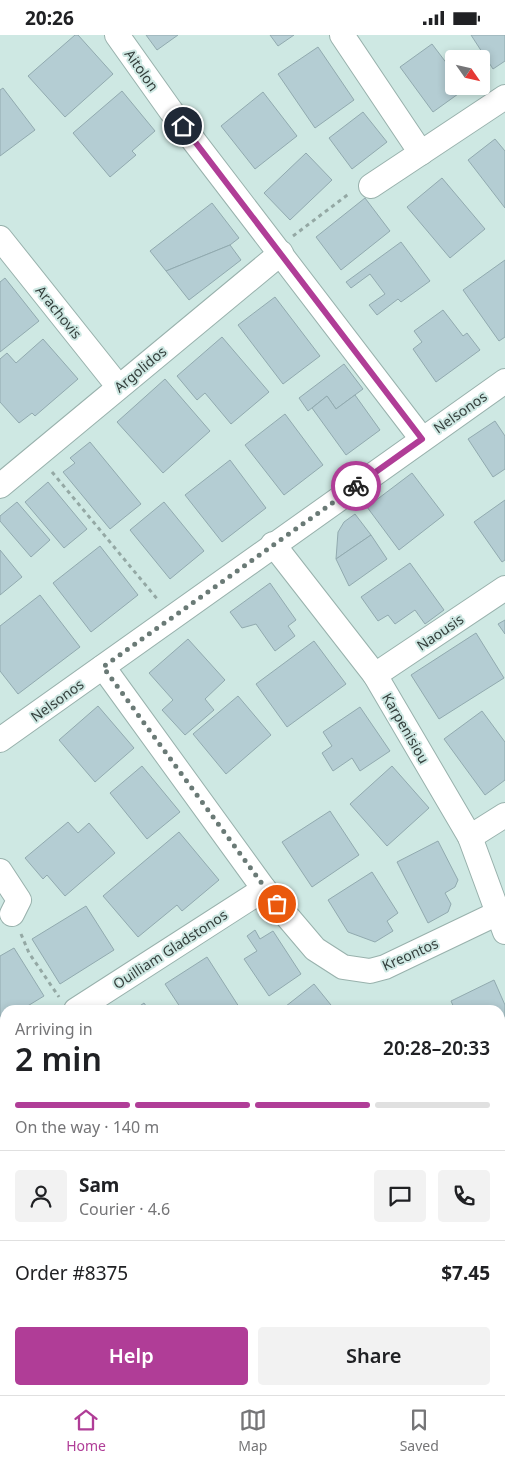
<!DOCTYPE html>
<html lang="en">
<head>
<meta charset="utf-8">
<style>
  :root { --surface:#fff; --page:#f2f2f2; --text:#202124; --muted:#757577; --line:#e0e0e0; --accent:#b03d97 }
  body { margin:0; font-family:"Noto Sans",sans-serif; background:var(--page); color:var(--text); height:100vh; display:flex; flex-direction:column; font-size:19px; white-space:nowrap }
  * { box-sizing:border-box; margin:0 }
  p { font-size:16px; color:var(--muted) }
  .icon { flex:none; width:28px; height:28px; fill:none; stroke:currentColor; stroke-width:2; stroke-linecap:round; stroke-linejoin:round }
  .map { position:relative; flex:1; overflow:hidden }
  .drawer { position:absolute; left:0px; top:970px; width:505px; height:390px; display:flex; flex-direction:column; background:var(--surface); border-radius:15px 15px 0 0; box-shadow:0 2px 8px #0003 }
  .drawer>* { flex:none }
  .needle { width:32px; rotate:124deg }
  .fabs { position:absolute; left:445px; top:15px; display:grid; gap:10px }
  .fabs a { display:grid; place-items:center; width:45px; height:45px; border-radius:5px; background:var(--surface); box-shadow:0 2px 8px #0003; font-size:25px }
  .pin { position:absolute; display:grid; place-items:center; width:42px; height:42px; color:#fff; margin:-21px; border:2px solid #fff; border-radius:50%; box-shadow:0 1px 5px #0007 }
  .courier { position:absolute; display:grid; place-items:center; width:50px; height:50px; margin:-25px; border:4px solid #b03d97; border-radius:50%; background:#fff; color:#222; box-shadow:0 1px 6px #0007 }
  .headline em { font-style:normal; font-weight:600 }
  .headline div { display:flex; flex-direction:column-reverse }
  .headline { display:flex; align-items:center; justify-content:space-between; height:85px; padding:0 15px }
  h1 { font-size:32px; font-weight:600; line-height:38px }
  .bar { display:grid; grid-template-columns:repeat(4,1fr); gap:8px 5px; align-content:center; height:60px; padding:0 15px }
  .bar i { height:6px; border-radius:4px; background:var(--line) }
  .bar .selected { background:var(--accent) }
  .bar p { grid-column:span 4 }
  .line { display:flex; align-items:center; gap:12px; padding:0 15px; border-top:1px solid var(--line) }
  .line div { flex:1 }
  .round { display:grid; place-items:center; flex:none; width:52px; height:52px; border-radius:5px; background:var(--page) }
  .button { display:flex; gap:10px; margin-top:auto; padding:10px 15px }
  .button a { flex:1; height:58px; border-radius:5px; background:var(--accent); color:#fff; font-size:20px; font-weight:600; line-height:58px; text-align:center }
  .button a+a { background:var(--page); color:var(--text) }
  .status { display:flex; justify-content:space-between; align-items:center; height:35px; padding:0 25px; background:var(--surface); direction:ltr }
  .status svg { height:14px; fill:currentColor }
  .menu { display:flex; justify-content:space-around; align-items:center; height:70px; border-top:1px solid var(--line); background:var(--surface); font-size:14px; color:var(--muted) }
  .menu a { display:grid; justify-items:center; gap:2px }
  .menu .selected { color:var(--accent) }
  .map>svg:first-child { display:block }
</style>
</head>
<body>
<div class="status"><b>20:26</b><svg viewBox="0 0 49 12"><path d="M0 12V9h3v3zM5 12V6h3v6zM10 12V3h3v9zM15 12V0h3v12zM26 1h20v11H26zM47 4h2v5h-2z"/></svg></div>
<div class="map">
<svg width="505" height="1360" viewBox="0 0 505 1360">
  <rect width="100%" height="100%" fill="#cee8e3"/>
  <!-- green -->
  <path fill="#b7c297" d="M0,1059L5,1060V1112L0,1115Z"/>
  <!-- building -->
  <g fill="#b4cdd3" stroke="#91aaaf">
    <path d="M75,0H78L113,39L65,82L28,41Z"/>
    <path d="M146,0H178L157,15Z"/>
    <path d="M270,0H294L278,11Z"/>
    <path d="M471,0H505V26L493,34Z"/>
    <path d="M432,9L454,38V51H463L465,54L433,77L400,32Z"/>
    <path d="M318,12L354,65L315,93L278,39Z"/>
    <path d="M3,53L35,95L0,121V55Z"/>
    <path d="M122,56L155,96L132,116L136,120L110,142L73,98Z"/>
    <path d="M263,57L297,101L255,134L221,91Z"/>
    <path d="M363,77L387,107L352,134L329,103Z"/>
    <path d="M495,104L505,116V173L468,125Z"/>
    <path d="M306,118L332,145L290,185L264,158Z"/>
    <path d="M442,143L485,194L450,223L407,172Z"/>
    <path d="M365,163L390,196L341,235L316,202Z"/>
    <path d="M212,168L239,203L230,210L166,236L150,216Z"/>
    <path d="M401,207L430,246L401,267L398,264L377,280L369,270L385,259L370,239L351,253L346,247Z"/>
    <path d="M230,210L241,225L189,265L166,236Z"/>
    <path d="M505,225V302L499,306L463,255Z"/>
    <path d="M5,243L39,286L0,317V247Z"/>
    <path d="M275,262L320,321L283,349L238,290Z"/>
    <path d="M443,275L463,301L467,298L480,315L436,347L413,314L422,307L414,296Z"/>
    <path d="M222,302L269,357L231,389L205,358L197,365L177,341Z"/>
    <path d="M43,304L78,344L35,381L32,378L19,388L0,367V324L7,318L16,328Z"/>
    <path d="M344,329L363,354L336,374L327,361L308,376L299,363Z"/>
    <path d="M165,344L210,396L163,438L117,387Z"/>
    <path d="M355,360L380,395L346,420L312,373L327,361L336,374Z"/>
    <path d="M285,379L323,430L284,460L245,410Z"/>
    <path d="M495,386L505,401V434L493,442L468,404Z"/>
    <path d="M90,407L141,469L110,494L63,437L75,428L70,423Z"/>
    <path d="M230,425L266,473L222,507L185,460Z"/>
    <path d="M412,438L444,480L399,515L367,472Z"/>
    <path d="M48,447L87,494L64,513L25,467Z"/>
    <path d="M505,465V525L502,527L474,487Z"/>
    <path d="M17,467L50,505L31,522L0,486V481Z"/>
    <path d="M164,467L204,516L170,544L130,495Z"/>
    <path d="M355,479L371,500L336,524L338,497L344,487Z"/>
    <path d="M371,500L387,524L349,551L336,524Z"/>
    <path d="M100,511L138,560L91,597L53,548Z"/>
    <path d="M0,515L22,542L0,560Z"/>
    <path d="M410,528L444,575L425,589L415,575L395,589L388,580L378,586L361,562Z"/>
    <path d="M270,548L296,585L288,591L295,601L275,616L256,589L242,593L230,577Z"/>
    <path d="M40,560L80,612L18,659L0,636V591Z"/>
    <path d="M505,585V599L498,589Z"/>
    <path d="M476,598L504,643L439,684L411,640Z"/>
    <path d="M188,604L225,645L205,664L214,675L185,700L162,675L173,665L149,638Z"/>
    <path d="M314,606L346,649L287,692L256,649Z"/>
    <path d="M238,661L271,700L226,739L193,699Z"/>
    <path d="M98,671L134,713L95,747L59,705Z"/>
    <path d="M360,672L390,716L360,736L352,723L333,736L322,718L332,711L323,697Z"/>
    <path d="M482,676L505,707V745L485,760L444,704Z"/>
    <path d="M142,731L180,777L147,804L110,758Z"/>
    <path d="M392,731L429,773L387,811L350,769Z"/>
    <path d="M330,776L359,820L312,852L282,807Z"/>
    <path d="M68,787L78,798L89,788L115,818L65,861L47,840L43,844L25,823Z"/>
    <path d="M179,797L219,845L182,876L177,870L138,902L103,861Z"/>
    <path d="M438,806L458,845L455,852L445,858L451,869L448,877L428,888L397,827Z"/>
    <path d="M372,837L398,878L387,886L393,896L375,907L348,897L328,865Z"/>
    <path d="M86,871L114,915L60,949L32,904Z"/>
    <path d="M255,895L260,904L273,896L301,939L269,961L244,924L257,916L247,901Z"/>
    <path d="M14,913L44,961L21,975H5V986L0,989V921Z"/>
    <path d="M207,922L241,975H182L165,949Z"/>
    <path d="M494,945L505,970V1039L500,1042V975H455L451,966Z"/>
    <path d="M314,949L335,975H281Z"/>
    <path d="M144,968L149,975H134Z"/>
    <path d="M505,1086V1123L500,1125V1088Z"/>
    <path d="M5,1121V1168L0,1160V1124Z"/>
    <path d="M2,1224L5,1229V1287L0,1291V1226Z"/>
    <path d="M500,1224L505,1235V1239L500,1242Z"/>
    <path d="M5,1310V1355H32L24,1360H8L0,1348V1314Z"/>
    <path d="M72,1355H80L84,1360H64Z"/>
    <path d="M108,1355H123L115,1360H111Z"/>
    <path d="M129,1355H168L170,1359L132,1360Z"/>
    <path d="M302,1355H314L317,1360H293Z"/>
    <path d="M373,1355H397L389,1360H376Z"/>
  </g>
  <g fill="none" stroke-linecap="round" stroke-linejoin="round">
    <!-- minor casing -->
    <g stroke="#98b1ac" stroke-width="26">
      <g id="minor">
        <path d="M117,0L171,76L422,404"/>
        <path d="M342,0L421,118"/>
        <path d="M371,151L505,62"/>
        <path d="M0,203L118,351"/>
        <path d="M0,451L281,218"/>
        <path d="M273,509L375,640L470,802L505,897"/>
        <path d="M103,632L264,854L315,914L343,932L370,936L385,932L498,878"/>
        <path d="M375,640L505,553"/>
        <path d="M0,705L505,346"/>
        <path d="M470,802L505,780"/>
        <path d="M0,836L19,865L12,879"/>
        <path d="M76,975L264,854"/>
        <path d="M0,1025L5,1022"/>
        <path d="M500,1069L505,1067"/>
        <path d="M208,1355L211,1360"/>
        <path d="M446,1355L449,1360"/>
      </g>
    </g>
    <!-- path -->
    <g stroke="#94a8a4" stroke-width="3" stroke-dasharray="4 4" stroke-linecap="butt">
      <path d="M293,201L350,158"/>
      <path d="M52,437L158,565"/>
      <path d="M21,899L29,918L59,962"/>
    </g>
    <!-- minor -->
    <use href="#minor" stroke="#fff" stroke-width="24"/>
  </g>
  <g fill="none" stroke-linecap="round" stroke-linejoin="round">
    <!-- done -->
    <path stroke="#6a7a76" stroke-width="5" stroke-dasharray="0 9" d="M277,869L103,632L356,451"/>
    <!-- route -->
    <path stroke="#b03d97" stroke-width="6" d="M183,91L422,404L356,451"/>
  </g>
  <g text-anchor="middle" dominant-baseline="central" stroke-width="4" stroke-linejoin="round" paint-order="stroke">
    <!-- street labels -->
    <g font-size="14" fill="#343f3c" stroke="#cee8e3">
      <text transform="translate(142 35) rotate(55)">Aitolon</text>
      <text transform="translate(59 277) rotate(51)">Arachovis</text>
      <text transform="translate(140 334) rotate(-40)">Argolidos</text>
      <text transform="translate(460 377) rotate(-35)">Nelsonos</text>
      <text transform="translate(440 597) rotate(-34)">Naousis</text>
      <text transform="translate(57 665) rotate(-36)">Nelsonos</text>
      <text transform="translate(406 693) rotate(60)">Karpenisiou</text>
      <text transform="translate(170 914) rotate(-33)">Ouilliam Gladstonos</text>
      <text transform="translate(410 919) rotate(-24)">Kreontos</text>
    </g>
  </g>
</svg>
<div class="fabs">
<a><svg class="needle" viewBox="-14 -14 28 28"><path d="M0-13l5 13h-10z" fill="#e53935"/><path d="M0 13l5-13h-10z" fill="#757577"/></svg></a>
</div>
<div class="pin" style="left:277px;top:869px;background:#ea580c"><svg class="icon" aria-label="bag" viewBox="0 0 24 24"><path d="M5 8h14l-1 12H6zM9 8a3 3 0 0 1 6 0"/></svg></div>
<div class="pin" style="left:183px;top:91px;background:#1f2937"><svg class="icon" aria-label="home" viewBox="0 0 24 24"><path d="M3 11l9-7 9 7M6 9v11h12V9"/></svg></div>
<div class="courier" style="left:356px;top:451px"><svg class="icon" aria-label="bike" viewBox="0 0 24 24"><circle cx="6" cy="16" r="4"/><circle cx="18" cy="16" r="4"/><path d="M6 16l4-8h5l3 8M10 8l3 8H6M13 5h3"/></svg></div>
<section class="drawer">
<div class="headline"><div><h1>2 min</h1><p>Arriving in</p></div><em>20:28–20:33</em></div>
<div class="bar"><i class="selected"></i><i class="selected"></i><i class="selected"></i><i></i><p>On the way · 140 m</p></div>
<div class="line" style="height:90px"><a class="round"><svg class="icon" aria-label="person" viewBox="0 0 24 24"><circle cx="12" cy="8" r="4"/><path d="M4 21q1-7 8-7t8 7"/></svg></a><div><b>Sam</b><p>Courier · 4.6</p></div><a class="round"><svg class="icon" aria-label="chat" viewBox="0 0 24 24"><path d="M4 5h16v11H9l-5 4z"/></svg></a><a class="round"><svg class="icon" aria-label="phone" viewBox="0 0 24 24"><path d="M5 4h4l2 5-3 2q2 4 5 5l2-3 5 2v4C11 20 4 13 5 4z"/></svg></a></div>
<div class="line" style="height:65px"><div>Order #8375</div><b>$7.45</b></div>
<div class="button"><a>Help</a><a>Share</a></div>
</section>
</div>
<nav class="menu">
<a class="selected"><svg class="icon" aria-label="home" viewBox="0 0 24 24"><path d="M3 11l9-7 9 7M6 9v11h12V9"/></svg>Home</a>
<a><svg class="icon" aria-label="map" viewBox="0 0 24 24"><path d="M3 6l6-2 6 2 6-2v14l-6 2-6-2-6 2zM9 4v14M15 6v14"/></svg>Map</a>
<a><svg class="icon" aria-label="saved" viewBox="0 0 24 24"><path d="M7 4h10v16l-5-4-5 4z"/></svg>Saved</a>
</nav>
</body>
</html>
